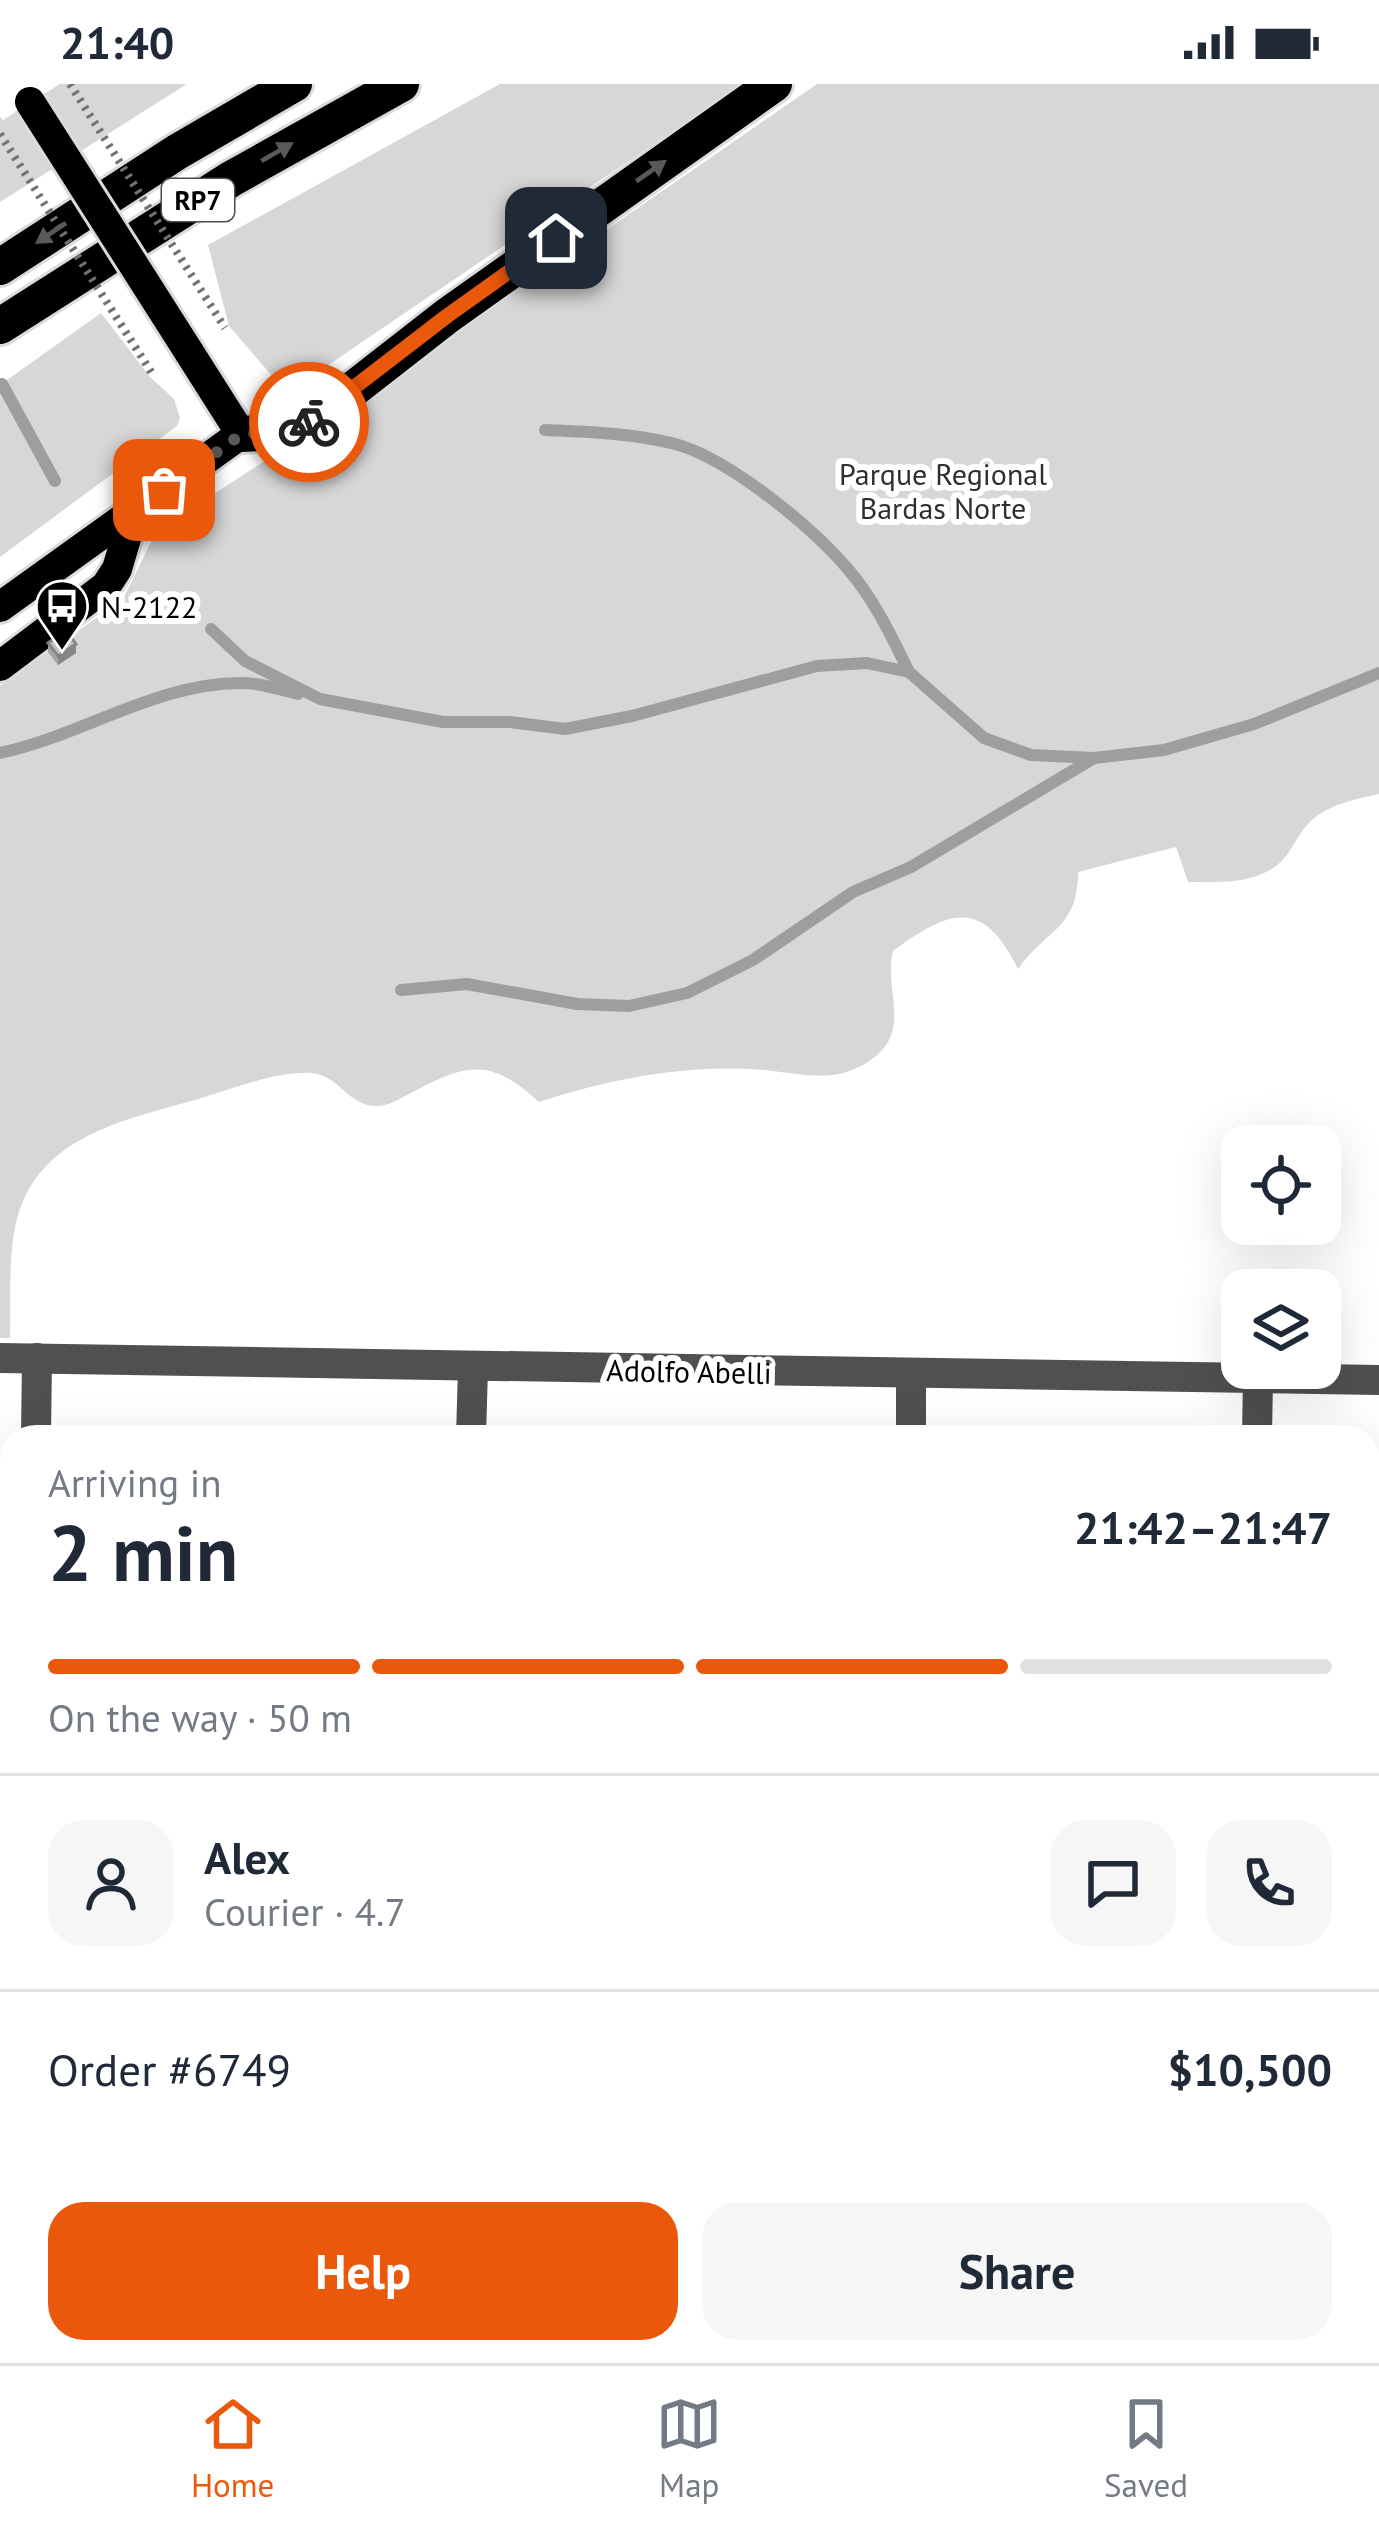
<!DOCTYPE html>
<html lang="en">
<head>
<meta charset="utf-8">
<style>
  :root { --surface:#fff; --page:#f6f6f7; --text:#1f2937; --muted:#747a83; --line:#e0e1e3; --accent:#ea580c }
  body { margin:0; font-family:"PT Sans",sans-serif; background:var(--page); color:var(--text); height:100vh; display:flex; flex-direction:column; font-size:45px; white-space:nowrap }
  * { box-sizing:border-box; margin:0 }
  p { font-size:39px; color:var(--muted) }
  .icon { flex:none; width:66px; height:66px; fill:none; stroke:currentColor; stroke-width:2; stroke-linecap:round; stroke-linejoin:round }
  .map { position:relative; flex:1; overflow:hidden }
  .sheet { position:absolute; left:0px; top:1341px; width:1380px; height:939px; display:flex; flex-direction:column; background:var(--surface); border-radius:36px 36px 0 0; box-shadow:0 12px 48px #0002 }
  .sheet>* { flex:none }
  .fabs { position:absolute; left:1221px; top:1041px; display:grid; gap:24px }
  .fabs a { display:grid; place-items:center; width:120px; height:120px; border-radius:24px; background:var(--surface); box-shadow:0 12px 48px #0002; font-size:60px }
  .pin { position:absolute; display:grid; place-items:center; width:102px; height:102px; color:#fff; margin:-51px; border-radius:24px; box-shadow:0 6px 18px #0006 }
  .courier { position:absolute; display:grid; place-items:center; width:120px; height:120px; margin:-60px; border:9px solid #ea580c; border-radius:50%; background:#fff; color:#222; box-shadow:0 3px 15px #0007 }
  .summary em { font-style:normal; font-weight:600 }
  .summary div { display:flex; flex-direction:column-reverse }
  .summary { display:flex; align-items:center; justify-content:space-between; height:204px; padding:0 48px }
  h1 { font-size:78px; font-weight:600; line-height:90px }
  .bar { display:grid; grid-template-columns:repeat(4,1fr); gap:18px 12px; align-content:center; height:144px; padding:0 48px }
  .bar i { height:15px; border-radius:9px; background:var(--line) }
  .bar .active { background:var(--accent) }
  .bar p { grid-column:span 4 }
  .line { display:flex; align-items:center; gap:30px; padding:0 48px; border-top:3px solid var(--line) }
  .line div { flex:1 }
  .round { display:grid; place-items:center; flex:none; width:126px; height:126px; border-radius:36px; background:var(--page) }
  .button { display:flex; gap:24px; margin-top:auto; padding:24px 48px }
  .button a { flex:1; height:138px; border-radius:36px; background:var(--accent); color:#fff; font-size:48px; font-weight:600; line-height:138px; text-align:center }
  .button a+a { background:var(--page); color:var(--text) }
  .status { display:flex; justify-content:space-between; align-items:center; height:84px; padding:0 60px; background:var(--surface); direction:ltr }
  .status svg { height:33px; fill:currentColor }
  .tab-bar { display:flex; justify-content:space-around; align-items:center; height:168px; border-top:3px solid var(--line); background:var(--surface); font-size:33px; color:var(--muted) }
  .tab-bar a { display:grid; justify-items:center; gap:6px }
  .tab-bar .active { color:var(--accent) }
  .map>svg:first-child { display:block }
</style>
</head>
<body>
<div class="status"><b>21:40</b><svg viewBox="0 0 49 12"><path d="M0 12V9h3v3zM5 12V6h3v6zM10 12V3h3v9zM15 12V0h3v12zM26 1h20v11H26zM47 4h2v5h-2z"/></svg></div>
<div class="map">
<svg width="1379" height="2279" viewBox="0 0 1379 2279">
  <rect width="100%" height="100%" fill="#fff"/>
  <!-- green -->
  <g fill="#d7d7d7">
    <path d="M60,0H187L0,118V33L3,36Z"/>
    <path d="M500,0H742L287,309L229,242L208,161Z"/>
    <path d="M817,0H1379V710C1356,715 1325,721 1308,740C1292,757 1291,777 1264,789C1242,800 1212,798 1188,798L1176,763L1078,788C1078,844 1048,844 1018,885C983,814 950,825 893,867C885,896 903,932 888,958C877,976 854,988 833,991C806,994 777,986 750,985C677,982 607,996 539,1018C489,972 465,980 409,1010C399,1015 387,1023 375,1022C348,1021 338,991 312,989C272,987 226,1008 188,1018C115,1038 32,1057 15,1144C8,1179 11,1218 10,1254H0V602L123,515L156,448L393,293Z"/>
    <path d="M101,229L150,293L174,315L180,334L177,342L0,473V301Z"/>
    <rect x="1368" y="1522" width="11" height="485"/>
    <rect x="522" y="2268" width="256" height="11"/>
  </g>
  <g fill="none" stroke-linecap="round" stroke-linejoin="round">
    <!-- stream -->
    <g stroke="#9e9e9e" stroke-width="12">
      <path d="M2,300L55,397"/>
      <path d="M545,346C588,348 633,349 675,360C728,374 811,442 847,484C874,515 891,551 909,588"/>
      <path d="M211,545L245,577L320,615L443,638H510L565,645L632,632L817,582L867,579L909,588L984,654L1031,671L1094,674L1164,666L1254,640L1379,589"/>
      <path d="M0,669C81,652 158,598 243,599C261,599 281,606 298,610"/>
      <path d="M401,906L467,900L577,920L629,922L687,909L753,876L853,808L911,783L1094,674"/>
      <path d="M1368,1895L1379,1892"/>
    </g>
    <!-- major casing -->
    <g stroke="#dbdbdb" stroke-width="36">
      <g id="major">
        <path d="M0,523L241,350L189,268"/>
        <path d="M0,582L106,502L117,485L134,427"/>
      </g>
    </g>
    <!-- highway casing -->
    <g stroke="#dbdbdb" stroke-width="42">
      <g id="highway">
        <path d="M0,183L177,68L294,0"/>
        <path d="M0,242L231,95L401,0"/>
        <path d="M241,350L286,348L315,335L447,232L774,0"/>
      </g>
    </g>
    <!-- path -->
    <g stroke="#727272" stroke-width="8" stroke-dasharray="3 6" stroke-linecap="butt">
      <path d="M555,2268L571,2279"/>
      <path d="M537,2279L538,2268"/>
    </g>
    <!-- minor -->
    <g stroke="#505050" stroke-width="30">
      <path d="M0,1274L1379,1296"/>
      <path d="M36,1353L37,1274"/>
      <path d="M471,1353L473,1284"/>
      <path d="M911,1353V1289"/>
      <path d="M1257,1353L1258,1294"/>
      <path d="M0,1941L12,1942"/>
      <path d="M489,2279V2268"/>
    </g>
    <!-- major -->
    <use href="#major" stroke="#000" stroke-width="30"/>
    <!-- highway -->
    <use href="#highway" stroke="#000" stroke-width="36"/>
    <!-- major-bridge casing -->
    <g stroke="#dbdbdb" stroke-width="36" stroke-linecap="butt">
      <path id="major-bridge" d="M30,18L189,268"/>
    </g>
    <!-- path-bridge -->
    <g stroke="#727272" stroke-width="8" stroke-dasharray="3 6" stroke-linecap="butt">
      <path d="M70,0L225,244"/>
      <path d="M0,50L153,291"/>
    </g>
    <!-- major-bridge -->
    <use href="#major-bridge" stroke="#000" stroke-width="30"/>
  </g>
  <!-- wall -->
  <g fill="#a5a5a5">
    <path d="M48,559L76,569L58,581L48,568Z"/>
    <rect x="732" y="2268" width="20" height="3"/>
  </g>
  <!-- shaded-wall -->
  <path fill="#868686" d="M76,560V569L58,581V572Z"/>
  <!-- building -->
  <path fill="#c0c0c0" stroke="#868686" stroke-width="3" d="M67,547L76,560L58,572L48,559Z"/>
  <!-- one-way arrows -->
  <defs><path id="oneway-solid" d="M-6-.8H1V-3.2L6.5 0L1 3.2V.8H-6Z" transform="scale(3)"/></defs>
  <g fill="#595959">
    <use href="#oneway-solid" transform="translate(277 68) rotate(-30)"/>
    <use href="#oneway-solid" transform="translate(651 87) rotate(-35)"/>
    <use href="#oneway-solid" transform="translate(51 149) rotate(146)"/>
  </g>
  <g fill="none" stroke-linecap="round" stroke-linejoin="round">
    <!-- done -->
    <path stroke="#595959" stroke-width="12" stroke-dasharray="0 21.6" d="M164,406L242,350L286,348L309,338"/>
    <!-- route -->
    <path stroke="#ea580c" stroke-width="15" d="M309,338L447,232L556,154"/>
  </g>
  <!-- icons -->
  <defs>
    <g id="bus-pin" transform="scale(2.7)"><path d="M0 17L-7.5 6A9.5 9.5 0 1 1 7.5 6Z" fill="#000" stroke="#fff"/><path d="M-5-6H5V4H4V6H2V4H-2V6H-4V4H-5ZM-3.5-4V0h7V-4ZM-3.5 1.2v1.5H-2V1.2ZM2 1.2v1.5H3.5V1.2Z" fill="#fff"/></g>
  </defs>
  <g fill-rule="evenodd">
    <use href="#bus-pin" x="62" y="522"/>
  </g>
  <g text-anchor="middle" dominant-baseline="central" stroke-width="12" stroke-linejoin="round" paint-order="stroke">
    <!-- shield labels -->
    <rect fill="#fff" stroke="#4c4c4c" stroke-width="3" x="162" y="95" width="72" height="42" rx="9"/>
    <g font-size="27" font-weight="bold" fill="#000">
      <text x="198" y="116">RP7</text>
    </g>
    <!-- park labels -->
    <g font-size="30" fill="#2e2e2e" stroke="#fff">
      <text x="943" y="389">Parque Regional<tspan x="943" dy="34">Bardas Norte</tspan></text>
    </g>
    <!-- poi labels -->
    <g font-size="30" fill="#000" stroke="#fff" text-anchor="start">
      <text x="101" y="522">N-2122</text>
    </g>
    <!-- street labels -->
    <g font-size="30" fill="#000" stroke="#fff">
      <text transform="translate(689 1287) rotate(1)">Adolfo Abelli</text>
    </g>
  </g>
</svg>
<div class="fabs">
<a><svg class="icon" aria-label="locate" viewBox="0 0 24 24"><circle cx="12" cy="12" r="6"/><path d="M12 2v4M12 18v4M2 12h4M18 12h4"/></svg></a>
<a><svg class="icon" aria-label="layers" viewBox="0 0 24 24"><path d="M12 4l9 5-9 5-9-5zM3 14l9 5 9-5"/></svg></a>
</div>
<div class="pin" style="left:164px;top:406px;background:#ea580c"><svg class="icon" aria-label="bag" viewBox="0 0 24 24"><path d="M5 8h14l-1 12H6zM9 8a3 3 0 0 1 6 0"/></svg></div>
<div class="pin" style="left:556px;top:154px;background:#1f2937"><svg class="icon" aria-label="home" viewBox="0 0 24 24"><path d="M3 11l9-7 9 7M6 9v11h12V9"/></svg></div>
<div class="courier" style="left:309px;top:338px"><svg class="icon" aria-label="bike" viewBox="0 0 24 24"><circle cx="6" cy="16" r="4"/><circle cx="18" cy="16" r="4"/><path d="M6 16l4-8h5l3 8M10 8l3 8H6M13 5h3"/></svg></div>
<section class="sheet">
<div class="summary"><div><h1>2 min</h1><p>Arriving in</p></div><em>21:42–21:47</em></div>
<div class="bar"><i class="active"></i><i class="active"></i><i class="active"></i><i></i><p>On the way · 50 m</p></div>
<div class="line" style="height:216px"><a class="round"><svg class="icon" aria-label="person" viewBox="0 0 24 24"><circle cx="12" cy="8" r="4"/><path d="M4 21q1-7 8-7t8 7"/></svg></a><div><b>Alex</b><p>Courier · 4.7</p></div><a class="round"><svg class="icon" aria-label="chat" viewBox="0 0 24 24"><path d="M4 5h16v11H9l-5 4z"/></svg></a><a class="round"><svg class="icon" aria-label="phone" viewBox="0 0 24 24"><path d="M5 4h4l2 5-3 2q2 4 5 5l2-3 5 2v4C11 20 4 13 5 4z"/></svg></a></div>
<div class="line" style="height:156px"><div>Order #6749</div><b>$10,500</b></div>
<div class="button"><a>Help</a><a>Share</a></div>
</section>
</div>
<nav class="tab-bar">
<a class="active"><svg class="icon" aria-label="home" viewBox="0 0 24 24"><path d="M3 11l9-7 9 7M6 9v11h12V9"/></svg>Home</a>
<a><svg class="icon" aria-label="map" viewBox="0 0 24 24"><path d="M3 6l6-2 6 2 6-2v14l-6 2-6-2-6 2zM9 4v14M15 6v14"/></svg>Map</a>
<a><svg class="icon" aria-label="saved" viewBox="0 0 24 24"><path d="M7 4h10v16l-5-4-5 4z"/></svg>Saved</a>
</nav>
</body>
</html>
